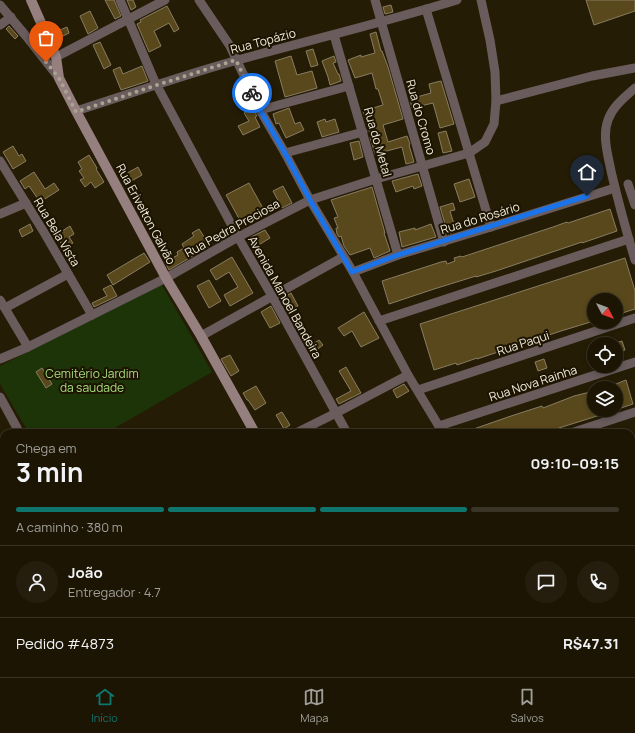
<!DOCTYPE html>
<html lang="pt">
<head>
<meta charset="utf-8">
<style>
  :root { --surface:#1c1504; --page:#251e0e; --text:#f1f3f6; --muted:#a09f9a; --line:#3a3426; --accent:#0f766e }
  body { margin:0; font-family:Manrope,sans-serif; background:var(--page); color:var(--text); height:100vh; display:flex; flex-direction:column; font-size:15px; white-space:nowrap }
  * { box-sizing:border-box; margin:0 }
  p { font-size:13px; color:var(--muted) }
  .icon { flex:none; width:22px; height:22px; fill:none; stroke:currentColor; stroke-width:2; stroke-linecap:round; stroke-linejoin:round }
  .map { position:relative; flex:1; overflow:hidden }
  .panel { position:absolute; left:0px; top:429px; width:635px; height:248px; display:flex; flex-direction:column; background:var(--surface); border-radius:12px 12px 0 0; box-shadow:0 2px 6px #0003,0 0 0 1px var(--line) }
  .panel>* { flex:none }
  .needle { width:26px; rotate:131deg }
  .fabs { position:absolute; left:587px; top:293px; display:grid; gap:8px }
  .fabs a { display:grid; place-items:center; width:36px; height:36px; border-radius:50%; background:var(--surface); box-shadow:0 2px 6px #0003,0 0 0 1px var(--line); font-size:20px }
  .pin { position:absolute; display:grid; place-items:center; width:34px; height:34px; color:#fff; margin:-41px -17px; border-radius:50% 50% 50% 0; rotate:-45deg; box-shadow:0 0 4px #0007 }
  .pin .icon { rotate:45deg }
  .courier { position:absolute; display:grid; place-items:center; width:40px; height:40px; margin:-20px; border:3px solid #1a73e8; border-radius:50%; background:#fff; color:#222; box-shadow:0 1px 5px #0007 }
  .headline em { font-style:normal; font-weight:700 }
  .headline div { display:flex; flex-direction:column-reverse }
  .headline { display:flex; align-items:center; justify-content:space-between; height:68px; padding:0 16px }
  h1 { font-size:26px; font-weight:700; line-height:30px }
  .bar { display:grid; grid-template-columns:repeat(4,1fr); gap:6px 4px; align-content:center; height:48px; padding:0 16px }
  .bar i { height:5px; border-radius:3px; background:var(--line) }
  .bar .active { background:var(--accent) }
  .bar p { grid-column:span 4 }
  .line { display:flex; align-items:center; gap:10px; padding:0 16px; border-top:1px solid var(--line) }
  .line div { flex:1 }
  .round { display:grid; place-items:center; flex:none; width:42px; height:42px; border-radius:21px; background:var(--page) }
  .dock { display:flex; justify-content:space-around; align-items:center; height:56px; border-top:1px solid var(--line); background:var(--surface); font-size:11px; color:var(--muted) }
  .dock a { display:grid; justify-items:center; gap:2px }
  .dock .active { color:var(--accent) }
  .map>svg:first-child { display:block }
</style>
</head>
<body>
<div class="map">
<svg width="635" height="677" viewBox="0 0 635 677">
  <rect width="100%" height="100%" fill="#251c05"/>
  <!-- green -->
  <path fill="#1d3408" d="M162,285L212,372L106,433H29L0,384V366Z"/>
  <!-- building -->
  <g fill="#59481b" stroke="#887d63">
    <path d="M105,0H114L121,16L115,19Z"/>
    <path d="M127,0H133L136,7L131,10Z"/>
    <path d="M586,0H635V11L594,25Z"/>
    <path d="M391,5L393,12L385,14L383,7Z"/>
    <path d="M167,6L179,29L174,32L169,23L154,31L161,46L149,52L137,24L141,22L140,20Z"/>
    <path d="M90,11L98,28L88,34L80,16Z"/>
    <path d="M9,26L18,36L15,39L6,29Z"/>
    <path d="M67,27L69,33L55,40L53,33Z"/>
    <path d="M376,32L381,51H382L388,67L403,119L383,125L388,142L407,136L410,144L409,145L414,162L406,164L402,147L375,154L370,137H371L363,111L383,105L378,89H376L372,73L355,78L348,60L361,55V57L375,53L370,34Z"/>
    <path d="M100,42L111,65L104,69L93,45Z"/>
    <path d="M313,49L318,65L311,67L306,51Z"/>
    <path d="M291,56L297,75L312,71L317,88L285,97L275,61Z"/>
    <path d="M334,56L336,62L333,63L338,74H339L341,81L330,85L328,77L322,61Z"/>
    <path d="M142,66L148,81L121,90L113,70L120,67L123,74Z"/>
    <path d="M441,81L454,124L440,128L433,103L412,108L410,99L431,93L429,84Z"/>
    <path d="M289,108L295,124L300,122L304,130L286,138L279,123L276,124L273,114Z"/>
    <path d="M253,109L257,116L255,117L260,127L243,135L238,126L249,121L244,113Z"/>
    <path d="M325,119L326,122L335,119L339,132L322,137L317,122Z"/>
    <path d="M446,131L452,151L443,153L438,133Z"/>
    <path d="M359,141L363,157L354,160L350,143Z"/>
    <path d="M13,146L19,156L22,154L26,161L13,169L3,152Z"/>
    <path d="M89,155L97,168L96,169L104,182L95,188L91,182L85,187L80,180L84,178L79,171L82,169L78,162Z"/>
    <path d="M138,167L142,175L126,184L122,176Z"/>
    <path d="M34,172L45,189L54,183L59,190L40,202L29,186L25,189L20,181Z"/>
    <path d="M418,174L422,186L414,189L413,186L396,192L392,181Z"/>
    <path d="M469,179L475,197L460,202L454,184Z"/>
    <path d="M249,183L265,212L242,224L226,195Z"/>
    <path d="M283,186L292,203L282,208L273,191Z"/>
    <path d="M372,187L385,233H384L390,251L374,258L370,248L350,255L344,246L341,236L339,237L337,234L336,228H338L334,218L338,217L331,200Z"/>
    <path d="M453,203L455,210L450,211L456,231L448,234L440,207Z"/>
    <path d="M610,209L617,231L582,243V242L496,271L476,277V276L434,289L389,304L382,281L441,262L446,261L447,264L455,261L454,258L461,256L462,257L553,227L567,222L568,223Z"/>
    <path d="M30,224L33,231L22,237L19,230Z"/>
    <path d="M431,224L436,237L402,247L399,232L415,228V230Z"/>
    <path d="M70,226L74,234L69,237L73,243L64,248L56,235Z"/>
    <path d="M199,229L210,246L169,270L165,262L178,255L177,252L184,248L182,244L194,236L192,233Z"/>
    <path d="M265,230L270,238L257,246L251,237Z"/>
    <path d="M144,253L150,262L113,285L107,275Z"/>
    <path d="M232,257L253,293L230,306L224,295L238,287L229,272L216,280L210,270Z"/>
    <path d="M625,258L635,291V309L616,315V300H594V321L561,331L477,359V358L457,365L456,363L434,370L420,324Z"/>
    <path d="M209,280L221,301L209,308L197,286Z"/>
    <path d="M111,285L117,296L94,307L92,303L107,296L103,289Z"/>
    <path d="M291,293L298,306L288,312L281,299Z"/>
    <path d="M271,306L280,323L270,328L261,312Z"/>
    <path d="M364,312L379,338L361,347L352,331L344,336L338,328Z"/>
    <path d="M319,340L323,345L311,354L307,348Z"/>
    <path d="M622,341L625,350L616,353V343Z"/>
    <path d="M230,355L239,371L231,376L221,359Z"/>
    <path d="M544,359L547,368L538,371L535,362Z"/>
    <path d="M346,367L361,393L339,404L336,399L351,391L339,371Z"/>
    <path d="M42,368L52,384L46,388L36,372Z"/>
    <path d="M626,380L633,404L618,409L616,401V384Z"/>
    <path d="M404,384L409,391L397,398L393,390Z"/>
    <path d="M256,386L266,403L255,410L248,400H247L243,393Z"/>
    <path d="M594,391V410H613V411L543,433H465V432L511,416L542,406L543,408L574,396Z"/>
    <path d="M282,412L290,425L284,429L276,415Z"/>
  </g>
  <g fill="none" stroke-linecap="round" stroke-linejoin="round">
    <!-- minor -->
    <g stroke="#6a5c5c" stroke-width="9">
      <path d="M120,0L155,82L238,237L272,296L347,433"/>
      <path d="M199,0L230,46L260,110L285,153L310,200L353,272L408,375L443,433"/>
      <path d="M375,0L444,242"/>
      <path d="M0,5L26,36L59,78"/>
      <path d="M426,9L491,227"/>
      <path d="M0,25L11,17"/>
      <path d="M334,35L398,255"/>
      <path d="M56,57L165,0"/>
      <path d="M635,88C624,98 613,106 608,120C602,136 608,155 611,171C618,201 626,230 635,260"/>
      <path d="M496,101L592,76L635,68"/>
      <path d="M260,110L349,86"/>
      <path d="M76,111C130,94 183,75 238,60C311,40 385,22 457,0"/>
      <path d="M285,153L363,132"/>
      <path d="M0,161L45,234L92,315"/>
      <path d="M628,184L635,205"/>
      <path d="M0,214L26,203"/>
      <path d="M353,272L398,255L491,227L615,188"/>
      <path d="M0,300L28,347"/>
      <path d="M5,308L68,274"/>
      <path d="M379,321L629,239"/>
      <path d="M201,336L343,257"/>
      <path d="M0,359L28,347L166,278L238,237L310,200L376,179L469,153L485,142L494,124L496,101L495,72L490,40L481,0"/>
      <path d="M418,390L635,318"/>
      <path d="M0,397L17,428"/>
      <path d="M439,426L635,362"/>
      <path d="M296,433L336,413L408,375"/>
      <path d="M571,433L635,412"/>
      <path d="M482,673L484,677"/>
      <path d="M568,673L570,677"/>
    </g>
    <!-- secondary -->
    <g stroke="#957f7f" stroke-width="10">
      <path d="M31,0L56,57L59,78L76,111L166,278L201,336L255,433"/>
      <path d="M441,673L447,677"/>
    </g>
  </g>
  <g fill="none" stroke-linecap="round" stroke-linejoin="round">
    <!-- done -->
    <path stroke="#aaa391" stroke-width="4" stroke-dasharray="0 7.2" d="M46,62L59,78L76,112L157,85L236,60L252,93"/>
    <!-- route -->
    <path stroke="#1a73e8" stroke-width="5" d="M252,93L260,110L285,153L310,200L352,272L398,255L587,196"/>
  </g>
  <g text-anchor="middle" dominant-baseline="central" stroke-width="4" stroke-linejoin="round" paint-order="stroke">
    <!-- street labels -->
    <g font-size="12" fill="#f1ebdc" stroke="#1c1300">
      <text transform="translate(263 41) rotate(-15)">Rua Topázio</text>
      <text transform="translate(421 117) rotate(74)">Rua do Cromo</text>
      <text transform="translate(378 142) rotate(74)">Rua do Metal</text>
      <text transform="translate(146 214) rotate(62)">Rua Erivelton Galvão</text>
      <text transform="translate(480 218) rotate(-17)">Rua do Rosário</text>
      <text transform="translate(232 228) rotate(-29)">Rua Pedra Preciosa</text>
      <text transform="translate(57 232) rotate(59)">Rua Bela Vista</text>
      <text transform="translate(285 297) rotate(61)">Avenida Manoel Bandeira</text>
      <text transform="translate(523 343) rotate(-18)">Rua Paqui</text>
      <text transform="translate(533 383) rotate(-18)">Rua Nova Rainha</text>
    </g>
    <!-- park labels -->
    <g font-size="12" fill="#a6de7d" stroke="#1c1300">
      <text x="92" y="373">Cemitério Jardim<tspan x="92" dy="14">da saudade</tspan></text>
    </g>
  </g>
</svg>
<div class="fabs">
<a><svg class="needle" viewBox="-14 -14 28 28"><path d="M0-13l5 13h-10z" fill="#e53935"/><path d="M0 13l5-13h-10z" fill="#a09f9a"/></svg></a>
<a><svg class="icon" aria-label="locate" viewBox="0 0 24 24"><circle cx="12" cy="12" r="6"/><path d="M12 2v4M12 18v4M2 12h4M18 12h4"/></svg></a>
<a><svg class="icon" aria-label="layers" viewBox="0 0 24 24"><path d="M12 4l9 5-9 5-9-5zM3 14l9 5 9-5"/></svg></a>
</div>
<div class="pin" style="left:46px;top:62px;background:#ea580c"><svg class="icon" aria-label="bag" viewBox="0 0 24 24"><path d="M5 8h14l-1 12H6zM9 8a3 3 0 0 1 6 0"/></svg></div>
<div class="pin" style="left:587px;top:196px;background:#1f2937"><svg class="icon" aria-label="home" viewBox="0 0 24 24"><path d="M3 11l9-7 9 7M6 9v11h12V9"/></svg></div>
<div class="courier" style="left:252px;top:93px"><svg class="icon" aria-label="bike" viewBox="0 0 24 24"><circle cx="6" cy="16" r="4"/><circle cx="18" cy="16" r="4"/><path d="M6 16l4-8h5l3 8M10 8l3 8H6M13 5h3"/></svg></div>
<section class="panel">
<div class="headline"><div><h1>3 min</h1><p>Chega em</p></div><em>09:10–09:15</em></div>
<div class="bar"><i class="active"></i><i class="active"></i><i class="active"></i><i></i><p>A caminho · 380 m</p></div>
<div class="line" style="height:72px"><a class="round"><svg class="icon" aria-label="person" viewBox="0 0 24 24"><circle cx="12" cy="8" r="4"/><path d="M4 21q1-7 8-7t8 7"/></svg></a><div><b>João</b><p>Entregador · 4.7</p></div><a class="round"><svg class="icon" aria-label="chat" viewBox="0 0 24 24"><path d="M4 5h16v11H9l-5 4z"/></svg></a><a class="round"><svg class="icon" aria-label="phone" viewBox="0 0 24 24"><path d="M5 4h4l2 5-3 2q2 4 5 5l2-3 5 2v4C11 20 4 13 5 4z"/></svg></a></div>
<div class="line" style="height:52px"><div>Pedido #4873</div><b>R$47.31</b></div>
</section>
</div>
<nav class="dock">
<a class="active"><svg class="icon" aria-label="home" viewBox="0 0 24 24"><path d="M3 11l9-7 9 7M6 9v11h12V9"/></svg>Início</a>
<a><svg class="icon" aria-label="map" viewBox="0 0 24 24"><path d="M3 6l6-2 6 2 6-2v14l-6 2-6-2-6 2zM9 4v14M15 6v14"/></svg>Mapa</a>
<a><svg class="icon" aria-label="saved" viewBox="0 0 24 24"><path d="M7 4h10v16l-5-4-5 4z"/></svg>Salvos</a>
</nav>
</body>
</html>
